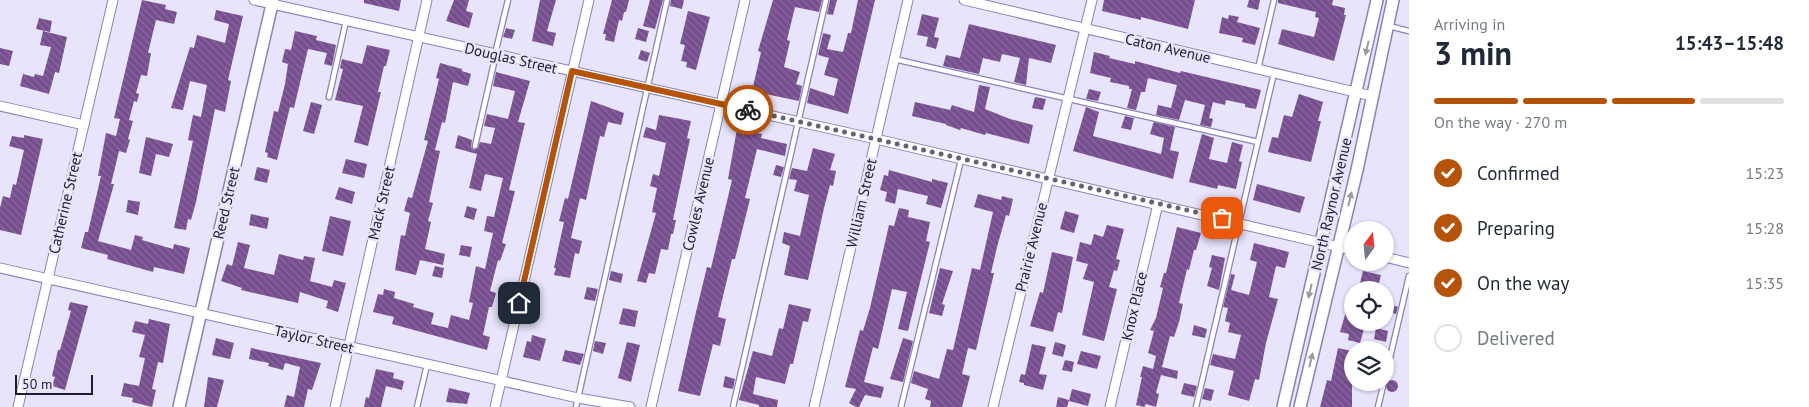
<!DOCTYPE html>
<html lang="en">
<head>
<meta charset="utf-8">
<style>
  :root { --surface:#fff; --page:#f2f2f3; --text:#1f2937; --muted:#747a83; --line:#e0e1e3; --accent:#b45309 }
  body { margin:0; font-family:"PT Sans",sans-serif; background:var(--page); color:var(--text); height:100vh; display:flex; flex-direction:column; font-size:19px; white-space:nowrap }
  * { box-sizing:border-box; margin:0 }
  p { font-size:16px; color:var(--muted) }
  .icon { flex:none; width:28px; height:28px; fill:none; stroke:currentColor; stroke-width:2; stroke-linecap:round; stroke-linejoin:round }
  .map { position:relative; flex:1; overflow:hidden }
  .sheet { display:flex; flex-direction:column; background:var(--surface); width:400px }
  .sheet>* { flex:none }
  .needle { width:32px; rotate:15deg }
  .tools { position:absolute; left:1344px; top:221px; display:grid; gap:10px }
  .tools a { display:grid; place-items:center; width:50px; height:50px; border-radius:50%; background:var(--surface); box-shadow:0 1px 4px #0004; font-size:25px }
  .scale { position:absolute; left:15px; bottom:12px; width:78px; box-sizing:border-box; padding-left:5px; border:2px solid #201c31; border-top:0; font-size:14px; line-height:18px; white-space:nowrap; color:#201c31; -webkit-text-stroke:4px #e7e4fb; paint-order:stroke }
  .pin { position:absolute; display:grid; place-items:center; width:42px; height:42px; color:#fff; margin:-21px; border-radius:10px; box-shadow:0 2px 8px #0006 }
  .courier { position:absolute; display:grid; place-items:center; width:50px; height:50px; margin:-25px; border:4px solid #b45309; border-radius:50%; background:#fff; color:#222; box-shadow:0 1px 6px #0007 }
  .summary em { font-style:normal; font-weight:700 }
  .summary div { display:flex; flex-direction:column-reverse }
  .summary { display:flex; align-items:center; justify-content:space-between; height:85px; padding:0 25px }
  h1 { font-size:32px; font-weight:700; line-height:38px }
  .bar { display:grid; grid-template-columns:repeat(4,1fr); gap:8px 5px; align-content:center; height:60px; padding:0 25px }
  .bar i { height:6px; border-radius:4px; background:var(--line) }
  .bar .active { background:var(--accent) }
  .bar p { grid-column:span 4 }
  ol { padding:0 25px; list-style:none }
  li { display:flex; align-items:center; gap:15px; height:55px }
  li p { margin-inline-start:auto }
  li .icon { padding:5px; border-radius:50%; background:var(--accent); color:#fff; stroke-width:4 }
  li:last-child { color:var(--muted) }
  li i { width:28px; height:28px; border:2px solid var(--line); border-radius:50% }
  main { display:flex; flex:1; min-height:0 }
  .map>svg:first-child { display:block }
</style>
</head>
<body>
<main>
<div class="map">
<svg width="1409" height="407" viewBox="0 0 1409 407">
  <defs>
    <pattern id="building-back-hatch" width="6" height="6" patternUnits="userSpaceOnUse" patternTransform="scale(1.25)"><rect width="6" height="6" fill="#774f90"/><path d="M-1 5l2 2M0 0l6 6M5-1l2 2" fill="none" stroke="#886a9c"/></pattern>
  </defs>
  <rect width="100%" height="100%" fill="#e7e4fb"/>
  <!-- building -->
  <g fill="url(#building-back-hatch)">
    <path d="M142,0L166,5L165,9L177,12L174,24L156,20L148,53H151L147,76L141,75L136,93L139,94L137,102L134,101L129,120L133,121L128,139L130,140L126,153L119,151L111,184H114L98,241L131,250L135,235L143,237L142,240L173,249L174,244L190,248L184,274L154,267L153,272L107,259L108,255L81,248L85,232H88L101,176H98L106,133L116,136L120,119L114,118Z"/>
    <path d="M364,0H401L399,11L364,3Z"/>
    <path d="M454,0H469L466,11L473,13L469,28L446,21Z"/>
    <path d="M540,0H556L547,31L556,33L553,46L532,41Z"/>
    <path d="M612,0H629L626,12H624L622,21L619,20L614,42L605,40L606,34H603Z"/>
    <path d="M650,0H663L655,29L643,26Z"/>
    <path d="M671,0H684L682,9L670,6Z"/>
    <path d="M773,0H822L819,12L795,7L787,40L790,41L784,67L800,72L796,84L802,86L799,101L752,91L761,52L758,51Z"/>
    <path d="M830,0H837L833,15L827,14Z"/>
    <path d="M858,0H875L848,114L807,103L810,88L834,96L838,79L824,75L829,58L818,55L823,33L831,35L827,49L843,52L848,33H851Z"/>
    <path d="M1104,0H1195L1188,29L1141,17V20L1102,11Z"/>
    <path d="M1249,0H1260L1258,10L1247,7Z"/>
    <path d="M1278,0H1333L1332,5L1345,8L1344,15H1346L1334,61L1278,44L1282,29L1314,37L1319,18L1315,17L1316,12L1278,3Z"/>
    <path d="M216,10L243,16L228,80L231,81L225,112L215,109L196,202L191,220L188,219L186,230L174,228L193,141L188,140L193,115L201,117L207,85L190,81L183,110L171,108L190,47L194,48L197,35L225,43L229,24L214,20Z"/>
    <path d="M688,11L710,17L696,70L686,67L687,62L681,61L685,45L680,44Z"/>
    <path d="M922,14L939,18L934,37L939,38L936,49L926,46L928,37L917,35Z"/>
    <path d="M1229,15L1239,17L1237,22L1260,28L1255,45L1242,42L1243,38L1219,33L1222,17L1228,19Z"/>
    <path d="M39,18L52,21L50,32L36,29Z"/>
    <path d="M969,24L1056,45L1051,63L1029,58L1026,85L1014,82L1020,58L1002,54L1000,62L983,58L979,74L943,66L946,55L960,58Z"/>
    <path d="M506,28L515,30L512,39L503,37Z"/>
    <path d="M638,28L649,31L646,42L635,39Z"/>
    <path d="M43,31L67,37L59,73L55,72L49,94L20,86L23,74L34,77L35,74L43,76L51,47L40,45Z"/>
    <path d="M295,31L317,36L316,40L336,45L332,66L324,64L327,53L308,49L294,108L290,107L277,160L267,157L268,153L265,152L274,111L278,112L285,84L288,64L282,62L285,49L291,50Z"/>
    <path d="M367,45L390,50L386,66H384L378,92H381L368,146L354,142L363,106L335,100L343,69L340,68L342,59L362,64Z"/>
    <path d="M0,48L13,51L9,66L0,64Z"/>
    <path d="M641,50L650,53L647,62L638,59Z"/>
    <path d="M1094,52L1110,56L1109,58L1135,64V61L1180,73L1181,71L1261,90L1256,109L1245,107V104L1226,100L1225,105L1213,102L1209,118L1213,119L1211,127L1200,125L1205,105L1185,100L1179,120L1156,115L1158,105L1171,108L1177,85L1148,78L1145,92H1141L1136,110L1127,108L1132,89H1129V86L1110,82L1111,78L1090,73Z"/>
    <path d="M440,63L462,69V71L471,74L468,86L453,82L445,123L442,122L435,150L440,151L429,202L433,203L428,221L431,222L425,249L445,254L443,265L420,260L416,275L395,270L401,235L405,236L410,213L404,211L408,197L412,198L428,141L424,140L439,79L436,78Z"/>
    <path d="M496,72L530,81L518,122L525,123L509,190L515,191L502,243L506,244L500,261L498,260L490,291L496,293L492,307H489L483,335L490,337L487,350L392,324L394,317L373,312L378,294L383,295L384,289L395,292L394,298L414,304L413,307L434,313L431,324L448,328L451,315L469,320L473,303L469,302L476,266L485,269L493,233L484,231L487,216L494,217L503,178L485,174L481,191L469,188L477,154L455,148L458,135L472,140L471,147L474,150L478,148L480,142L491,144L495,128L484,126L487,114L508,119L515,91L493,86Z"/>
    <path d="M979,85L990,87L985,109L1010,119L1033,125L1029,144L986,133L985,135L961,128L960,130L946,125V124L912,116L915,102L950,110L952,105L974,112Z"/>
    <path d="M1089,89L1101,92L1098,101L1086,99Z"/>
    <path d="M1299,94L1323,102L1318,121H1321L1311,162L1268,152L1272,137L1278,138L1284,115L1292,117Z"/>
    <path d="M1035,97L1046,99L1043,110L1032,108Z"/>
    <path d="M591,101L624,113L621,125L608,122L604,137L600,136L586,200L580,198L571,238L582,241L579,254L575,253L570,278L554,275L556,268H554L564,222L559,221L565,198L568,199Z"/>
    <path d="M311,102L322,105L314,134L303,131Z"/>
    <path d="M1086,107L1099,112L1093,136L1161,154L1164,138L1150,134L1153,124L1154,122L1175,127L1170,150L1179,152L1173,179L1073,151Z"/>
    <path d="M659,115L691,121L687,138L690,139L673,220H676L673,234H671L668,250L661,249L655,274L649,273L646,283L637,281L656,213L652,212L657,188L650,186L653,174L659,176L666,143L643,137L646,127L656,130Z"/>
    <path d="M1125,116L1134,118L1131,130L1121,128Z"/>
    <path d="M737,129L762,134L761,138L787,144L785,156L757,149L745,198L750,199L735,259H732L718,317L726,319L720,346L713,344L700,396L678,391L696,312L707,267L711,268L732,180L728,179Z"/>
    <path d="M1202,134L1214,138L1209,159L1227,163L1232,142L1243,145L1239,161L1242,162L1236,189L1218,185L1217,189L1189,182Z"/>
    <path d="M24,135L43,139L21,235L0,230V208L3,196L10,198L13,184L16,185L24,150L9,146L12,136L24,138Z"/>
    <path d="M146,137L173,144L169,157L156,154L151,176L139,173Z"/>
    <path d="M813,148L835,154L830,170L836,171L833,186L830,185L824,208L808,280L784,275L790,246L782,243L784,232L800,236L809,195L794,191L797,180L789,179L792,168L807,171Z"/>
    <path d="M346,159L367,164L364,178L342,173Z"/>
    <path d="M776,165L784,167L781,177L773,175Z"/>
    <path d="M257,167L270,170L267,183L254,180Z"/>
    <path d="M889,170L932,182V179L948,183L941,208L926,204L928,196L898,189L895,204L885,201L887,192L880,190L884,175L888,176Z"/>
    <path d="M1257,184L1305,197L1300,213L1253,200Z"/>
    <path d="M339,187L355,192L352,204L335,199Z"/>
    <path d="M978,194L1001,200L1002,196L1013,199L1009,216L1006,215L997,247L991,273H994L976,350L968,348L962,374L970,376L962,407H930L931,401L925,399L928,389L911,383L914,371L939,379L947,349L953,350L972,268L980,270L993,212L974,207Z"/>
    <path d="M128,200L140,202L138,215L126,212Z"/>
    <path d="M467,206L477,209L474,220L464,217Z"/>
    <path d="M899,208L909,210L908,217L930,222L926,241L930,242L908,331L898,329L907,292L892,289L878,349L873,347L864,382L884,387L881,398L865,395L859,407H856L849,403L856,389L845,387L860,330L863,331L870,308L889,225L894,226Z"/>
    <path d="M1065,211L1079,215L1074,233L1060,229Z"/>
    <path d="M251,214L269,218L267,229L249,225Z"/>
    <path d="M330,216L351,221L343,256L322,251Z"/>
    <path d="M1107,225L1124,229L1116,259L1120,260L1117,271L1114,270L1109,287L1117,289L1104,341L1082,335L1094,282L1083,279L1088,264L1076,261L1080,242L1091,245L1094,234L1103,237Z"/>
    <path d="M1177,227L1201,233L1196,250H1194L1189,270L1187,269L1179,303L1183,304L1179,322L1174,337L1170,336L1162,367L1178,371L1177,379L1161,375L1156,393L1159,394L1156,407L1146,404L1144,407L1136,405L1142,377H1140L1143,366L1153,369L1156,356L1148,353L1154,331L1150,330L1156,318L1163,288L1160,287L1164,273H1166Z"/>
    <path d="M238,242L250,245L244,268L274,275L279,254L303,260L304,256L315,258L310,281L332,287L334,280L346,283L338,312L326,308L328,301L300,292L298,303L241,290L242,288L221,281L227,264L232,266Z"/>
    <path d="M1254,243L1289,252L1285,268L1276,266L1269,297L1278,299L1266,343L1259,380L1255,379L1249,401L1228,395L1234,371L1210,365L1213,354L1235,359L1241,335L1228,332L1230,323L1225,321L1228,308L1223,307L1231,274L1235,275L1231,290L1249,295L1257,262L1250,260Z"/>
    <path d="M461,245L472,247L470,257L459,255Z"/>
    <path d="M1052,252L1073,257L1062,313L1058,312L1053,332L1030,326L1040,292L1043,293Z"/>
    <path d="M1212,255L1225,258L1219,290L1207,286L1212,268L1209,267Z"/>
    <path d="M435,266L444,268L442,278L432,276Z"/>
    <path d="M940,268L953,271L942,304L945,305L942,316L929,313Z"/>
    <path d="M611,271L623,274L621,283L609,280Z"/>
    <path d="M1363,271L1381,275L1378,287L1360,283Z"/>
    <path d="M587,287L598,289L595,301L584,299Z"/>
    <path d="M1349,301H1352V322L1357,323L1356,327L1364,329L1360,343L1348,340L1349,334L1340,332Z"/>
    <path d="M70,302L88,306L65,390L52,386L55,377L52,376L58,350H60L71,311L68,310Z"/>
    <path d="M1387,303L1398,307L1396,314L1385,311Z"/>
    <path d="M789,304L811,309L808,322L803,321L793,364H790L785,384L756,377L753,394L778,400L777,407H759V405L739,400L753,351L772,356L779,328L783,329Z"/>
    <path d="M623,308L638,311L635,327L619,324Z"/>
    <path d="M149,319L170,324L163,363L158,362L152,389L156,390L152,407L132,402L133,398L121,396L124,383L139,386L145,358L139,357L145,335L132,332L135,321L148,324Z"/>
    <path d="M1194,325L1207,329L1205,338L1192,335Z"/>
    <path d="M1376,328L1388,331L1386,342L1374,339Z"/>
    <path d="M532,335L546,339L540,361L523,357L527,341L531,342Z"/>
    <path d="M216,338L234,343L230,359L212,355Z"/>
    <path d="M903,338L913,341L903,382L890,379Z"/>
    <path d="M595,341L606,343L603,354L593,351Z"/>
    <path d="M627,342L640,345L631,382L618,378Z"/>
    <path d="M1055,342L1066,345L1063,357L1052,354Z"/>
    <path d="M1032,344L1046,347L1039,374L1047,375L1043,390L1024,385V383L1019,382L1021,374L1025,375Z"/>
    <path d="M251,348L321,363L312,390L308,389L304,407H284L287,395L294,397L300,367L285,363L283,370L268,366L269,363L249,359Z"/>
    <path d="M1338,348L1351,351L1349,362L1352,363V407H1320L1327,380L1331,381Z"/>
    <path d="M565,350L584,354L580,365L562,361Z"/>
    <path d="M1081,351L1101,356L1097,369L1077,364Z"/>
    <path d="M1065,360L1074,362L1072,372L1062,370Z"/>
    <path d="M376,369L394,373L393,378L404,381L402,390L386,386L381,407H364L366,397L369,398Z"/>
    <path d="M725,376L735,379L733,389L723,387Z"/>
    <path d="M208,377L224,380L217,407H204Z"/>
    <circle cx="1392" cy="386" r="6"/>
    <path d="M1184,383L1197,386L1194,397L1181,394Z"/>
    <path d="M449,388L470,393L467,404L446,402Z"/>
    <path d="M1205,388L1214,390L1211,401L1202,399Z"/>
    <path d="M1072,389L1091,394L1088,406L1069,401Z"/>
    <path d="M1058,397L1069,400L1067,407H1056Z"/>
  </g>
  <g fill="none" stroke-linecap="round" stroke-linejoin="round">
    <!-- lane casing -->
    <g stroke="#8a82b6" stroke-width="7">
      <g id="lane">
        <path d="M1389,26L1409,31"/>
        <path d="M495,54L508,0"/>
        <path d="M894,59L1258,142"/>
        <path d="M1258,69L1274,0"/>
        <path d="M329,97L346,21"/>
        <path d="M475,146L496,54"/>
        <path d="M1385,379L1409,276"/>
        <path d="M417,407L427,365"/>
        <path d="M576,407L667,0"/>
        <path d="M733,407L826,0"/>
        <path d="M901,407L961,160"/>
        <path d="M1196,407L1274,73"/>
        <path d="M1378,407L1384,382"/>
      </g>
    </g>
    <!-- street casing -->
    <g stroke="#8a82b6" stroke-width="11">
      <g id="street">
        <path d="M254,0L876,139L1352,250"/>
        <path d="M964,0L1372,96"/>
        <path d="M0,106L84,125"/>
        <path d="M1385,257L1409,263"/>
        <path d="M0,268L578,398L630,407"/>
        <path d="M18,407L113,0"/>
        <path d="M335,407L427,0"/>
        <path d="M495,407L589,0"/>
        <path d="M651,407L745,0"/>
        <path d="M814,407L908,0"/>
        <path d="M993,407L1092,0"/>
        <path d="M1110,407L1158,204"/>
      </g>
    </g>
    <!-- secondary casing -->
    <g stroke="#8a82b6" stroke-width="14">
      <g id="secondary">
        <path d="M179,407L273,0"/>
        <path d="M1283,407L1377,0"/>
        <path d="M1300,407L1357,170L1393,0"/>
      </g>
    </g>
    <!-- lane -->
    <use href="#lane" stroke="#fff" stroke-width="4.5"/>
    <!-- street -->
    <use href="#street" stroke="#fff" stroke-width="9"/>
    <!-- secondary -->
    <use href="#secondary" stroke="#fff" stroke-width="11"/>
  </g>
  <!-- one-way arrows -->
  <defs><path id="oneway-solid" d="M-6-.8H1V-3.2L6.5 0L1 3.2V.8H-6Z" transform="scale(1.25)"/></defs>
  <g fill="#9b99a2">
    <use href="#oneway-solid" transform="translate(1367 48) rotate(103)"/>
    <use href="#oneway-solid" transform="translate(1350 199) rotate(-76)"/>
    <use href="#oneway-solid" transform="translate(1310 291) rotate(103)"/>
    <use href="#oneway-solid" transform="translate(1311 360) rotate(-77)"/>
  </g>
  <g fill="none" stroke-linecap="round" stroke-linejoin="round">
    <!-- done -->
    <path stroke="#666278" stroke-width="5" stroke-dasharray="0 9" d="M748,110L1222,218"/>
    <!-- route -->
    <path stroke="#b45309" stroke-width="6" d="M519,303L572,71L748,110"/>
  </g>
  <g text-anchor="middle" dominant-baseline="central" stroke-width="5" stroke-linejoin="round" paint-order="stroke">
    <!-- street labels -->
    <g font-size="15" fill="#201c31" stroke="#e7e4fb">
      <text transform="translate(1168 48) rotate(13)">Caton Avenue</text>
      <text transform="translate(511 58) rotate(13)">Douglas Street</text>
      <text transform="translate(65 203) rotate(-77)">Catherine Street</text>
      <text transform="translate(226 203) rotate(-77)">Reed Street</text>
      <text transform="translate(381 203) rotate(-77)">Mack Street</text>
      <text transform="translate(861 203) rotate(-77)">William Street</text>
      <text transform="translate(698 204) rotate(-77)">Cowles Avenue</text>
      <text transform="translate(1331 204) rotate(-77)">North Raynor Avenue</text>
      <text transform="translate(1031 247) rotate(-76)">Prairie Avenue</text>
      <text transform="translate(1134 306) rotate(-77)">Knox Place</text>
      <text transform="translate(314 339) rotate(13)">Taylor Street</text>
    </g>
  </g>
</svg>
<div class="tools">
<a><svg class="needle" viewBox="-14 -14 28 28"><path d="M0-13l5 13h-10z" fill="#e53935"/><path d="M0 13l5-13h-10z" fill="#747a83"/></svg></a>
<a><svg class="icon" aria-label="locate" viewBox="0 0 24 24"><circle cx="12" cy="12" r="6"/><path d="M12 2v4M12 18v4M2 12h4M18 12h4"/></svg></a>
<a><svg class="icon" aria-label="layers" viewBox="0 0 24 24"><path d="M12 4l9 5-9 5-9-5zM3 14l9 5 9-5"/></svg></a>
</div>
<div class="scale">50 m</div>
<div class="pin" style="left:1222px;top:218px;background:#ea580c"><svg class="icon" aria-label="bag" viewBox="0 0 24 24"><path d="M5 8h14l-1 12H6zM9 8a3 3 0 0 1 6 0"/></svg></div>
<div class="pin" style="left:519px;top:303px;background:#1f2937"><svg class="icon" aria-label="home" viewBox="0 0 24 24"><path d="M3 11l9-7 9 7M6 9v11h12V9"/></svg></div>
<div class="courier" style="left:748px;top:110px"><svg class="icon" aria-label="bike" viewBox="0 0 24 24"><circle cx="6" cy="16" r="4"/><circle cx="18" cy="16" r="4"/><path d="M6 16l4-8h5l3 8M10 8l3 8H6M13 5h3"/></svg></div>
</div>
<section class="sheet">
<div class="summary"><div><h1>3 min</h1><p>Arriving in</p></div><em>15:43–15:48</em></div>
<div class="bar"><i class="active"></i><i class="active"></i><i class="active"></i><i></i><p>On the way · 270 m</p></div>
<ol>
<li><svg class="icon" aria-label="check" viewBox="0 0 24 24"><path d="M5 12l5 5 9-10"/></svg>Confirmed<p>15:23</p></li>
<li><svg class="icon" aria-label="check" viewBox="0 0 24 24"><path d="M5 12l5 5 9-10"/></svg>Preparing<p>15:28</p></li>
<li><svg class="icon" aria-label="check" viewBox="0 0 24 24"><path d="M5 12l5 5 9-10"/></svg>On the way<p>15:35</p></li>
<li><i></i>Delivered</li>
</ol>
</section>
</main>
</body>
</html>
